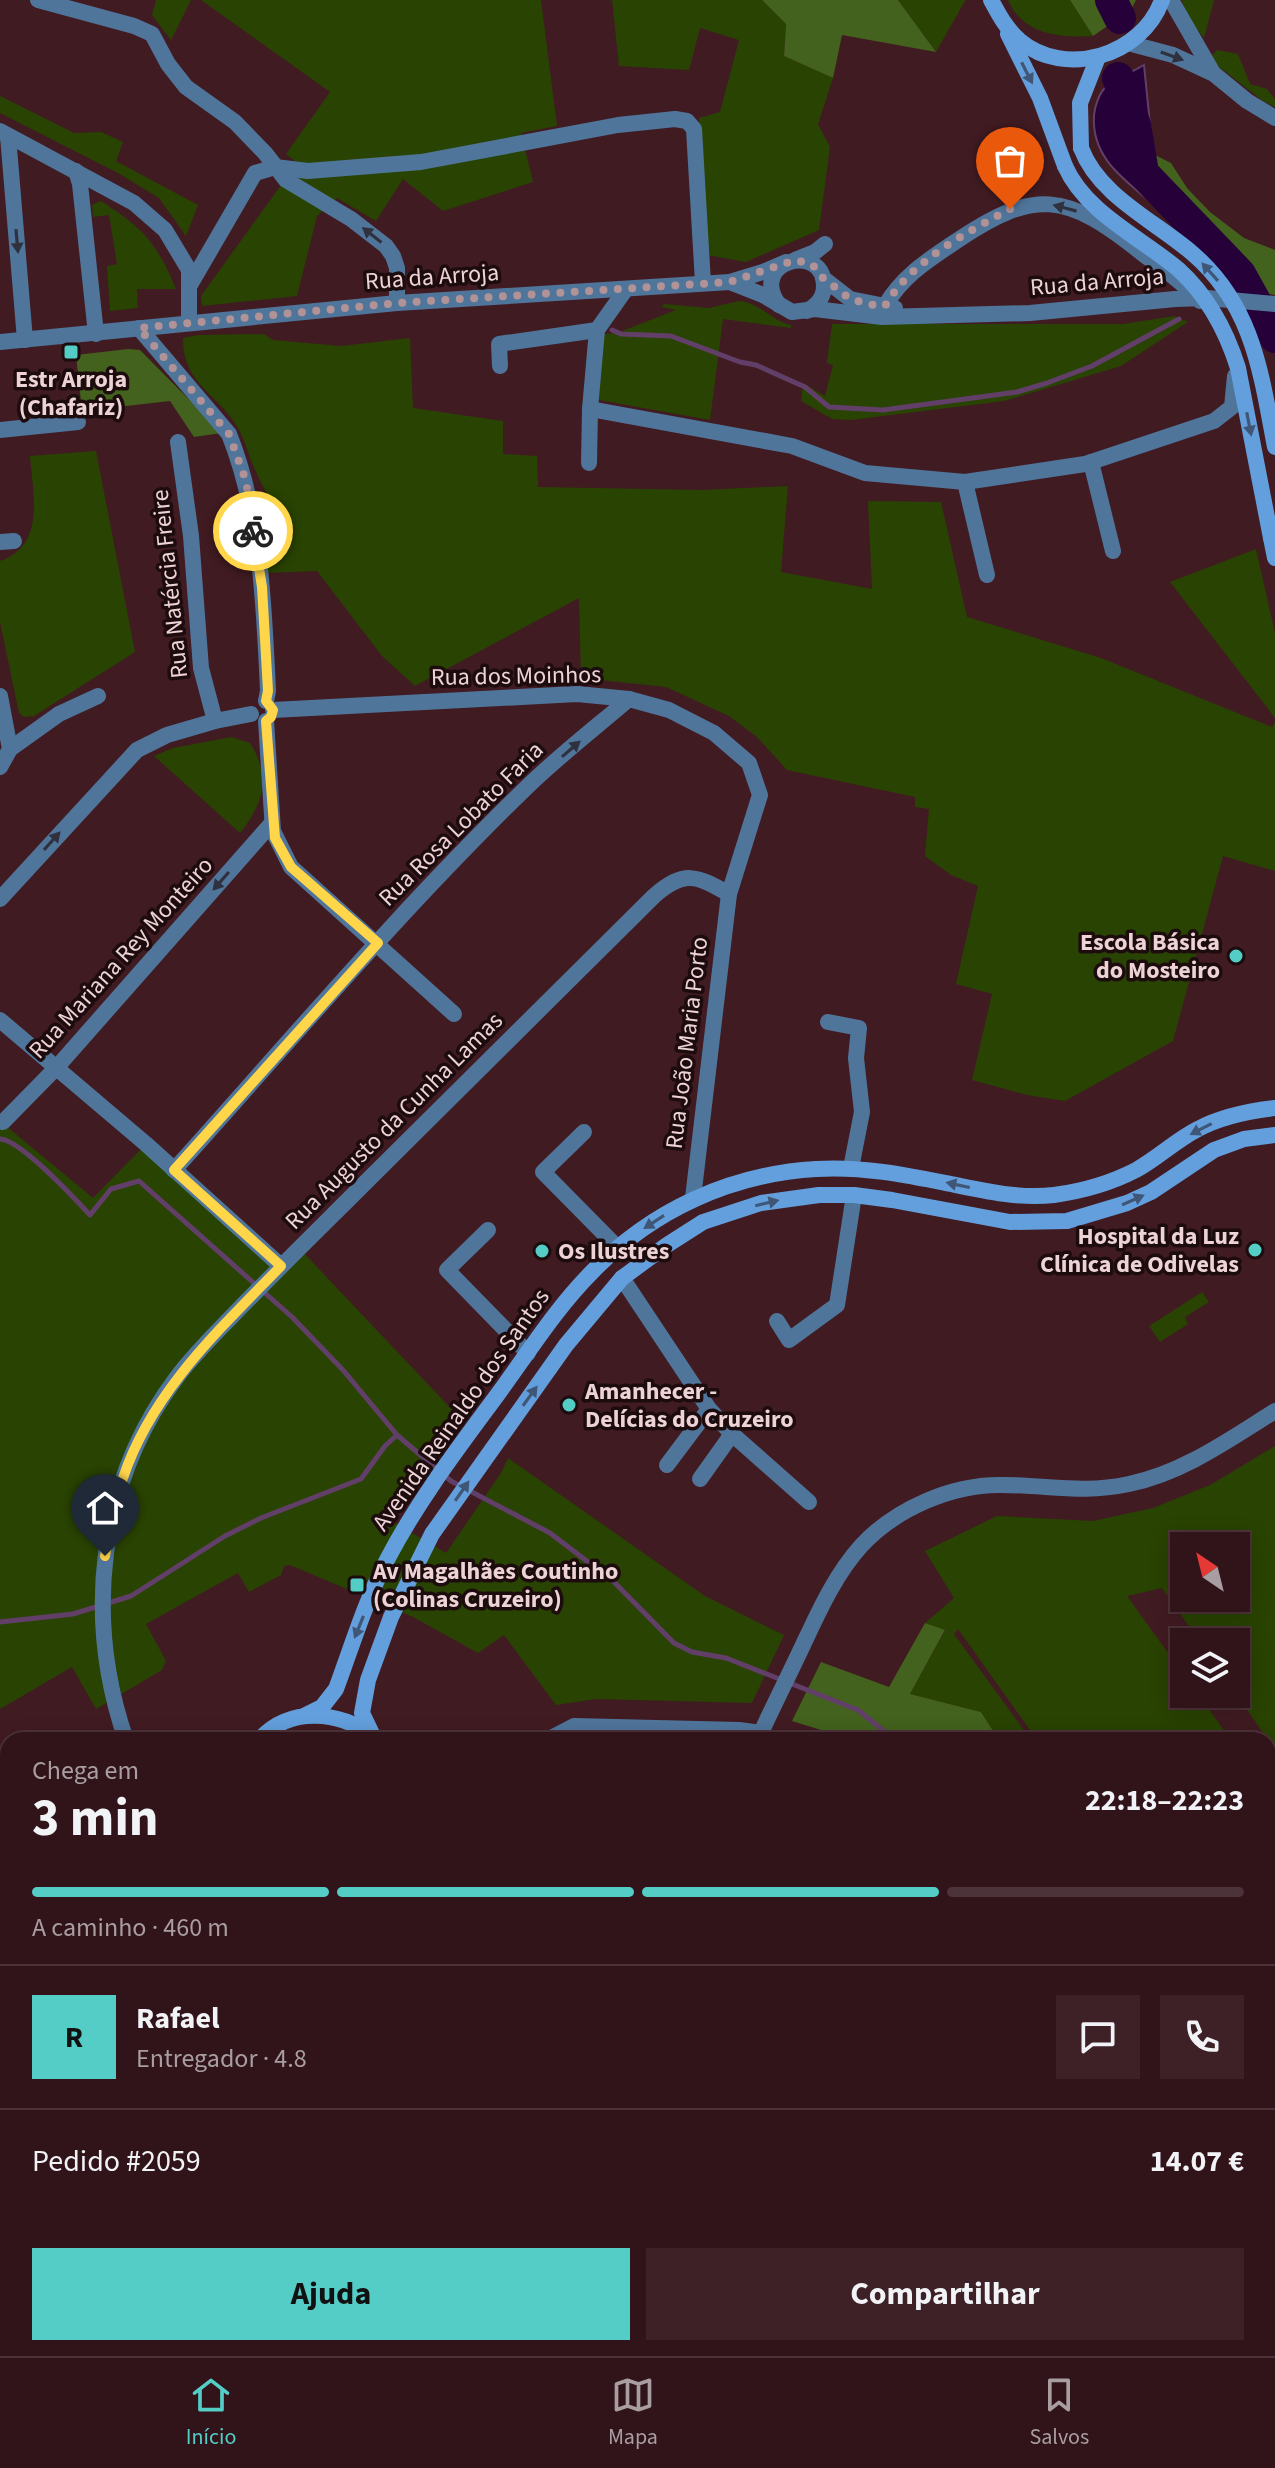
<!DOCTYPE html>
<html lang="pt">
<head>
<meta charset="utf-8">
<style>
  :root { --surface:#31141a; --page:#3d2127; --text:#f1f3f6; --muted:#a89ea2; --line:#4c3339; --accent:#54cdc7 }
  body { margin:0; font-family:"Source Sans 3",sans-serif; background:var(--page); color:var(--text); height:100vh; display:flex; flex-direction:column; font-size:30px; white-space:nowrap }
  * { box-sizing:border-box; margin:0 }
  p { font-size:26px; color:var(--muted) }
  .icon { flex:none; width:44px; height:44px; fill:none; stroke:currentColor; stroke-width:2; stroke-linecap:round; stroke-linejoin:round }
  .map { position:relative; flex:1; overflow:hidden }
  .details { position:absolute; left:0px; top:1732px; width:1276px; height:624px; display:flex; flex-direction:column; background:var(--surface); border-radius:24px 24px 0 0; box-shadow:0 4px 20px #0003,0 0 0 2px var(--line) }
  .details>* { flex:none }
  .needle { width:52px; rotate:325deg }
  .controls { position:absolute; left:1170px; top:1532px; display:grid; gap:16px }
  .controls a { display:grid; place-items:center; width:80px; height:80px; border-radius:0px; background:var(--surface); box-shadow:0 4px 20px #0003,0 0 0 2px var(--line); font-size:40px }
  .pin { position:absolute; display:grid; place-items:center; width:68px; height:68px; color:#fff; margin:-82px -34px; border-radius:50% 50% 50% 0; rotate:-45deg; box-shadow:0 0 8px #0007 }
  .pin .icon { rotate:45deg }
  .courier { position:absolute; display:grid; place-items:center; width:80px; height:80px; margin:-40px; border:6px solid #ffd54a; border-radius:50%; background:#fff; color:#222; box-shadow:0 2px 10px #0007 }
  .summary em { font-style:normal; font-weight:700 }
  .summary div { display:flex; flex-direction:column-reverse }
  .summary { display:flex; align-items:center; justify-content:space-between; height:136px; padding:0 32px }
  h1 { font-size:52px; font-weight:700; line-height:60px }
  .bar { display:grid; grid-template-columns:repeat(4,1fr); gap:12px 8px; align-content:center; height:96px; padding:0 32px }
  .bar i { height:10px; border-radius:6px; background:var(--line) }
  .bar .current { background:var(--accent) }
  .bar p { grid-column:span 4 }
  .line { display:flex; align-items:center; gap:20px; padding:0 32px; border-top:2px solid var(--line) }
  .line div { flex:1 }
  .round { display:grid; place-items:center; flex:none; width:84px; height:84px; border-radius:0px; background:var(--page) }
  .primary-button { display:flex; gap:16px; margin-top:auto; padding:16px 32px }
  .primary-button a { flex:1; height:92px; border-radius:0px; background:var(--accent); color:#111; font-size:32px; font-weight:700; line-height:92px; text-align:center }
  .primary-button a+a { background:var(--page); color:var(--text) }
  .tabs { display:flex; justify-content:space-around; align-items:center; height:112px; border-top:2px solid var(--line); background:var(--surface); font-size:22px; color:var(--muted) }
  .tabs a { display:grid; justify-items:center; gap:4px }
  .tabs .current { color:var(--accent) }
  .map>svg:first-child { display:block }
</style>
</head>
<body>
<div class="map">
<svg width="1275" height="2356" viewBox="0 0 1275 2356">
  <rect width="100%" height="100%" fill="#411b22"/>
  <!-- green -->
  <g fill="#294302" fill-rule="evenodd">
    <path d="M156,0H191L171,40L152,15Z"/>
    <path d="M201,0H541L557,126L521,133L533,182L443,211L403,179L376,221L337,198L317,216L297,296L202,306L201,296L297,163L286,154L330,92Z"/>
    <path d="M612,0H762L786,24L784,56L833,78L818,124L830,147L819,230L746,262L707,255L699,118L720,112L739,40L700,28L689,70L619,66Z"/>
    <path d="M898,0H965V1L936,52Z"/>
    <path d="M1008,0H1070L1093,36C1060,38 1023,35 1008,0Z"/>
    <path d="M1182,0H1214L1204,38C1194,26 1185,14 1182,0Z"/>
    <path d="M1217,50L1238,54L1250,84L1267,89L1275,99V107L1263,101L1209,59Z"/>
    <path d="M0,96L74,133L101,132L123,142L116,161L198,205L186,236L159,198L118,173L0,113Z"/>
    <path d="M101,201C143,228 157,243 176,289H137L138,308L110,311L107,266L117,264L109,215L93,217L92,205Z"/>
    <path d="M739,301C761,303 771,321 791,325V328L723,319L710,420L599,400L602,334L617,333L676,310L662,307L664,304L709,308Z"/>
    <path d="M1174,316L1188,322L1121,366L1004,401L851,420L832,419L801,401L803,383L825,396L833,365L827,363L832,324H1123Z"/>
    <path d="M264,334L273,340L341,346L410,338L413,408L503,421V454L537,456L538,487L702,490L788,486L781,572L872,589L868,501L941,502L967,617L1101,658L1272,727L1275,722V871L1223,856L1173,1041L1065,1101L1027,1095L972,1080L992,994L956,984L978,886L951,875L925,856L929,809L915,807V797L787,770L757,737L729,716L666,687L581,678L579,598L415,686L382,656L317,571L267,573L260,541L292,527L285,506L275,509C267,494 259,480 253,465C248,453 245,441 239,430C221,395 182,385 183,338L198,335Z"/>
    <path d="M96,451L135,652L34,716L24,717L19,713L0,622V561C46,545 33,495 30,456Z"/>
    <path d="M1256,549L1275,633V718L1170,582Z"/>
    <path d="M231,737L250,743C271,777 264,803 240,833L154,756L173,748Z"/>
    <path d="M0,1121L93,1198L146,1144L281,1266L299,1248L459,1417L390,1520L446,1553L501,1473L508,1458L705,1596L784,1635L752,1703L596,1699L556,1705L504,1635L478,1653L413,1617L290,1565L284,1566L281,1575L249,1592L238,1573L146,1624L166,1661L162,1670L96,1709L72,1667L0,1709Z"/>
    <path d="M1202,1292L1209,1302L1185,1317L1188,1324L1160,1342L1149,1326Z"/>
    <path d="M1275,1446V1750L1236,1694V1642H1200L1162,1588L1127,1596L1184,1675V1694H1198L1231,1740H1037L958,1629L954,1634L1031,1740H999L981,1712L910,1694L945,1631L925,1623L954,1598L925,1551L997,1516L1093,1521L1153,1508L1210,1485ZM1184,1546H1236V1598H1184Z"/>
    <path d="M500,2348H625L619,2356H501Z"/>
  </g>
  <!-- forest -->
  <g fill="#43621d">
    <path d="M762,0H898L936,52L842,35L833,78L784,56L786,24Z"/>
    <path d="M1070,0H1136L1131,10L1093,36Z"/>
    <path d="M1153,154L1171,163L1187,188L1210,212L1244,238L1275,250V295L1242,289L1193,237L1153,204Z"/>
    <path d="M128,349L140,350L222,433L194,437L170,401L82,411L76,355Z"/>
    <path d="M925,1623L945,1630L910,1694L981,1712L999,1740H853L792,1721L821,1662L889,1687Z"/>
    <path d="M1275,1803V1927L1268,1932V1808Z"/>
  </g>
  <!-- water -->
  <path fill="#260039" stroke="#623f68" stroke-width="2" d="M1144,65L1153,154V204C1124,179 1091,158 1094,115C1095,106 1099,93 1106,87C1116,78 1132,72 1144,65Z"/>
  <g fill="none" stroke-linecap="round" stroke-linejoin="round">
    <!-- stream -->
    <g stroke="#623f68" stroke-width="5">
      <path d="M612,330L621,334L671,336L740,362L756,365L805,387L829,407L883,410L1017,392L1047,383L1092,366L1179,319"/>
      <path d="M0,1139C21,1140 74,1198 90,1215L111,1189L139,1181L292,1317L343,1370L397,1435"/>
      <path d="M0,1622L73,1614L131,1596L225,1536L261,1518L361,1479L385,1446L397,1435L451,1481L550,1533L613,1581L674,1643L692,1652L726,1658L858,1710L895,1740"/>
      <path d="M1268,1892L1275,1895"/>
    </g>
    <!-- river -->
    <g stroke="#260039" stroke-width="32">
      <path d="M1111,0L1120,18"/>
      <path d="M1118,78L1135,125L1143,173L1240,274L1275,337"/>
    </g>
    <!-- street -->
    <g stroke="#50759b" stroke-width="16">
      <path d="M38,0L134,26L152,34L168,64L186,87L235,122L265,153L286,180L351,219L386,246L393,256L397,268V303"/>
      <path d="M1171,0L1213,73"/>
      <path d="M1128,43L1173,55L1214,74L1247,101L1275,118"/>
      <path d="M0,131L134,203L165,230L189,270V322"/>
      <path d="M8,136L25,340"/>
      <path d="M76,171L80,184L96,334"/>
      <path d="M795,260L815,252L825,244"/>
      <path d="M823,278L850,299L895,308"/>
      <path d="M730,282L763,295L792,312L815,309L882,317L1030,313L1175,299L1207,298L1275,304"/>
      <path d="M190,285L255,173L275,167L308,171L421,162L618,125L675,119L687,121L694,129L703,283"/>
      <path d="M779,305C747,261 824,241 824,286C824,298 817,305 807,311"/>
      <path d="M885,306C901,278 925,262 952,244C1035,187 1066,192 1143,254C1162,268 1184,283 1200,301"/>
      <path d="M139,328L229,434C261,514 264,605 268,691L266,701"/>
      <path d="M0,342L397,303L730,282L763,272L786,262"/>
      <path d="M500,366L499,344L597,330"/>
      <path d="M590,409L792,446L865,473L965,482L1085,464L1214,421L1232,407L1235,376"/>
      <path d="M0,430L78,422"/>
      <path d="M178,442L191,536L201,668L215,721"/>
      <path d="M1091,462L1113,551"/>
      <path d="M589,463L590,409L597,330L626,289"/>
      <path d="M965,482L987,575"/>
      <path d="M0,542L14,541"/>
      <path d="M0,696L10,749L0,767"/>
      <path d="M273,710L577,694L629,699L669,710L714,733L749,763L760,795L729,894L693,1198"/>
      <path d="M266,721L273,831L291,867L454,1014"/>
      <path d="M10,749L59,714L98,696"/>
      <path d="M0,899L137,750L167,735L215,721L251,714"/>
      <path d="M0,1020L146,1144L281,1266"/>
      <path d="M828,1022L859,1028L856,1058L862,1112L851,1168"/>
      <path d="M3,1122L57,1067L272,823"/>
      <path d="M584,1132L543,1172L617,1247"/>
      <path d="M174,1170C290,1041 403,907 528,786C560,755 595,728 629,699"/>
      <path d="M488,1230L447,1270L528,1353"/>
      <path d="M622,1278L709,1409"/>
      <path d="M777,1321L789,1340L837,1305L854,1195"/>
      <path d="M732,1434L809,1502"/>
      <path d="M667,1465L709,1409L732,1434L700,1479"/>
      <path d="M126,1740C84,1618 98,1482 177,1377C195,1353 217,1332 238,1310C283,1264 329,1219 375,1173C468,1081 561,988 654,896C684,870 696,875 729,894"/>
      <path d="M547,1740L574,1726L739,1730L761,1733C774,1704 789,1675 803,1645C819,1611 835,1575 861,1546C895,1509 952,1484 1002,1485C1049,1485 1082,1494 1129,1484C1183,1473 1230,1439 1275,1411"/>
      <path d="M144,2348L145,2356"/>
      <path d="M247,2348L248,2356"/>
      <path d="M971,2348L977,2356"/>
      <path d="M1233,2348V2356"/>
      <path d="M657,2356L663,2348"/>
      <path d="M794,2356L800,2348"/>
    </g>
    <!-- secondary -->
    <g stroke="#639fdd" stroke-width="16">
      <path d="M991,0C999,15 1006,28 1019,40C1065,79 1142,56 1162,0"/>
      <path d="M1008,34L1040,98L1065,166"/>
      <path d="M1081,148L1080,103L1098,57"/>
      <path d="M1271,538L1275,558"/>
      <path d="M304,1716L322,1707L336,1689C352,1646 366,1599 388,1558C419,1499 459,1447 498,1394C528,1353 556,1308 592,1272C652,1210 731,1174 816,1169C862,1166 906,1175 951,1184C984,1191 1020,1199 1054,1195C1083,1191 1111,1183 1136,1170C1158,1158 1176,1140 1198,1129C1222,1116 1249,1111 1275,1108"/>
      <path d="M373,1736L362,1713L368,1680L391,1617L432,1534L566,1345L622,1278L667,1245L703,1222L761,1203L819,1195H854L892,1200L1010,1222L1067,1221L1127,1203L1151,1192L1214,1150L1244,1139L1275,1135"/>
      <path d="M259,1740C290,1706 339,1711 373,1736"/>
      <path d="M0,1925L8,1915"/>
      <path d="M0,1988L8,1975"/>
    </g>
    <!-- secondary-bridge -->
    <g stroke="#639fdd" stroke-width="16">
      <path d="M1081,148C1099,196 1155,221 1192,253C1253,305 1261,373 1275,447"/>
      <path d="M1065,166C1086,213 1140,237 1178,269C1208,296 1226,330 1238,368L1271,538"/>
    </g>
  </g>
  <!-- one-way arrows -->
  <defs><path id="oneway-solid" d="M-6-.8H1V-3.2L6.5 0L1 3.2V.8H-6Z" transform="scale(2)"/></defs>
  <g fill="#2f313f">
    <use href="#oneway-solid" transform="translate(1172 56) rotate(20)"/>
    <use href="#oneway-solid" transform="translate(1065 208) rotate(-165)"/>
    <use href="#oneway-solid" transform="translate(372 235) rotate(-142)"/>
    <use href="#oneway-solid" transform="translate(17 241) rotate(85)"/>
    <use href="#oneway-solid" transform="translate(571 749) rotate(-41)"/>
    <use href="#oneway-solid" transform="translate(52 841) rotate(-48)"/>
    <use href="#oneway-solid" transform="translate(221 881) rotate(131)"/>
  </g>
  <g fill="#405676">
    <use href="#oneway-solid" transform="translate(1027 73) rotate(63)"/>
    <use href="#oneway-solid" transform="translate(1210 272) rotate(-132)"/>
    <use href="#oneway-solid" transform="translate(1249 424) rotate(79)"/>
    <use href="#oneway-solid" transform="translate(1201 1129) rotate(153)"/>
    <use href="#oneway-solid" transform="translate(958 1185) rotate(-168)"/>
    <use href="#oneway-solid" transform="translate(1133 1200) rotate(-24)"/>
    <use href="#oneway-solid" transform="translate(767 1203) rotate(-13)"/>
    <use href="#oneway-solid" transform="translate(654 1222) rotate(147)"/>
    <use href="#oneway-solid" transform="translate(530 1396) rotate(-54)"/>
    <use href="#oneway-solid" transform="translate(462 1491) rotate(-55)"/>
    <use href="#oneway-solid" transform="translate(359 1627) rotate(112)"/>
  </g>
  <g fill="none" stroke-linecap="round" stroke-linejoin="round">
    <!-- done -->
    <path stroke="#b19397" stroke-width="8" stroke-dasharray="0 14.4" d="M253,531L246,481L229,434L139,328L397,303L730,282L795,260L812,264L823,278L849,298L866,304L885,306C911,261 965,234 1010,209"/>
    <!-- route -->
    <path stroke="#ffd54a" stroke-width="10" d="M105,1556C110,1530 115,1503 123,1478C152,1391 220,1329 281,1266L174,1170L378,943L291,867L275,838L266,721L271,717L273,710L266,701L268,691L262,587L253,531"/>
  </g>
  <!-- markers -->
  <g fill="#54cdc7" stroke="#1d0c0e" stroke-width="3">
    <rect x="63" y="344" width="16" height="16" rx="4"/>
    <circle cx="1236" cy="956" r="8"/>
    <circle cx="1255" cy="1250" r="8"/>
    <circle cx="542" cy="1251" r="8"/>
    <circle cx="569" cy="1405" r="8"/>
    <rect x="349" y="1577" width="16" height="16" rx="4"/>
  </g>
  <g text-anchor="middle" dominant-baseline="central" stroke-width="7" stroke-linejoin="round" paint-order="stroke">
    <!-- street labels -->
    <g font-size="24" fill="#edd3d6" stroke="#1d0c0e">
      <text transform="translate(432 277) rotate(-4)">Rua da Arroja</text>
      <text transform="translate(1097 282) rotate(-5)">Rua da Arroja</text>
      <text transform="translate(170 584) rotate(-96)">Rua Natércia Freire</text>
      <text transform="translate(516 676) rotate(-1)">Rua dos Moinhos</text>
      <text transform="translate(461 824) rotate(-45)">Rua Rosa Lobato Faria</text>
      <text transform="translate(121 958) rotate(-48)">Rua Mariana Rey Monteiro</text>
      <text transform="translate(687 1043) rotate(-83)">Rua João Maria Porto</text>
      <text transform="translate(394 1121) rotate(-45)">Rua Augusto da Cunha Lamas</text>
      <text transform="translate(461 1410) rotate(-55)">Avenida Reinaldo dos Santos</text>
    </g>
    <!-- poi labels -->
    <g font-size="24" font-weight="bold" fill="#edd3d6" stroke="#1d0c0e" text-anchor="start">
      <text x="71" y="379" text-anchor="middle">Estr Arroja<tspan x="71" dy="28">(Chafariz)</tspan></text>
      <text x="1220" y="942" text-anchor="end">Escola Básica<tspan x="1220" dy="28">do Mosteiro</tspan></text>
      <text x="1239" y="1236" text-anchor="end">Hospital da Luz<tspan x="1239" dy="28">Clínica de Odivelas</tspan></text>
      <text x="558" y="1251">Os Ilustres</text>
      <text x="585" y="1391">Amanhecer -<tspan x="585" dy="28">Delícias do Cruzeiro</tspan></text>
      <text x="373" y="1571">Av Magalhães Coutinho<tspan x="373" dy="28">(Colinas Cruzeiro)</tspan></text>
    </g>
  </g>
</svg>
<div class="controls">
<a><svg class="needle" viewBox="-14 -14 28 28"><path d="M0-13l5 13h-10z" fill="#e53935"/><path d="M0 13l5-13h-10z" fill="#a89ea2"/></svg></a>
<a><svg class="icon" aria-label="layers" viewBox="0 0 24 24"><path d="M12 4l9 5-9 5-9-5zM3 14l9 5 9-5"/></svg></a>
</div>
<div class="pin" style="left:1010px;top:209px;background:#ea580c"><svg class="icon" aria-label="bag" viewBox="0 0 24 24"><path d="M5 8h14l-1 12H6zM9 8a3 3 0 0 1 6 0"/></svg></div>
<div class="pin" style="left:105px;top:1556px;background:#1f2937"><svg class="icon" aria-label="home" viewBox="0 0 24 24"><path d="M3 11l9-7 9 7M6 9v11h12V9"/></svg></div>
<div class="courier" style="left:253px;top:531px"><svg class="icon" aria-label="bike" viewBox="0 0 24 24"><circle cx="6" cy="16" r="4"/><circle cx="18" cy="16" r="4"/><path d="M6 16l4-8h5l3 8M10 8l3 8H6M13 5h3"/></svg></div>
<section class="details">
<div class="summary"><div><h1>3 min</h1><p>Chega em</p></div><em>22:18–22:23</em></div>
<div class="bar"><i class="current"></i><i class="current"></i><i class="current"></i><i></i><p>A caminho · 460 m</p></div>
<div class="line" style="height:144px"><b class="round" style="background:var(--accent);color:#111">R</b><div><b>Rafael</b><p>Entregador · 4.8</p></div><a class="round"><svg class="icon" aria-label="chat" viewBox="0 0 24 24"><path d="M4 5h16v11H9l-5 4z"/></svg></a><a class="round"><svg class="icon" aria-label="phone" viewBox="0 0 24 24"><path d="M5 4h4l2 5-3 2q2 4 5 5l2-3 5 2v4C11 20 4 13 5 4z"/></svg></a></div>
<div class="line" style="height:104px"><div>Pedido #2059</div><b>14.07 €</b></div>
<div class="primary-button"><a>Ajuda</a><a>Compartilhar</a></div>
</section>
</div>
<nav class="tabs">
<a class="current"><svg class="icon" aria-label="home" viewBox="0 0 24 24"><path d="M3 11l9-7 9 7M6 9v11h12V9"/></svg>Início</a>
<a><svg class="icon" aria-label="map" viewBox="0 0 24 24"><path d="M3 6l6-2 6 2 6-2v14l-6 2-6-2-6 2zM9 4v14M15 6v14"/></svg>Mapa</a>
<a><svg class="icon" aria-label="saved" viewBox="0 0 24 24"><path d="M7 4h10v16l-5-4-5 4z"/></svg>Salvos</a>
</nav>
</body>
</html>
